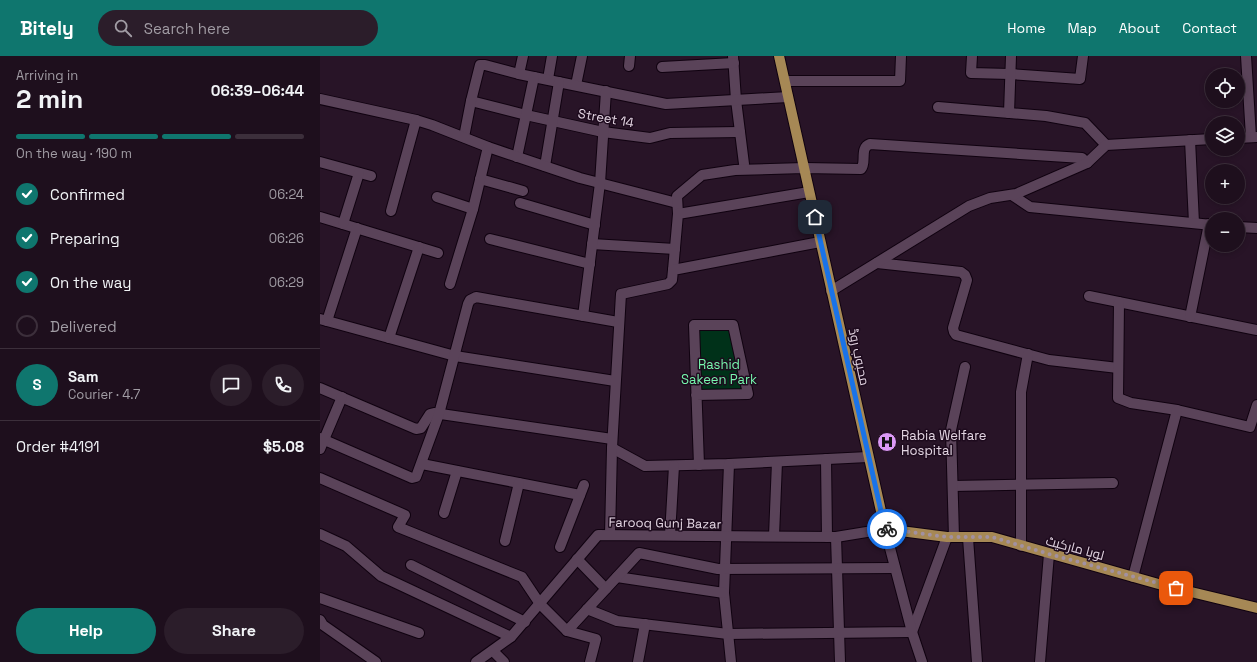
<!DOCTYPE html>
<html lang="en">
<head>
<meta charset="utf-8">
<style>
  :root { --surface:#1e0f1d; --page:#2b1d2a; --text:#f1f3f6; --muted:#a19ca4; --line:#3c2f3b; --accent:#0f766e }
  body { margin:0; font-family:"Space Grotesk",Cairo,sans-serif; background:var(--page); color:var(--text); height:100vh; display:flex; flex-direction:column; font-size:15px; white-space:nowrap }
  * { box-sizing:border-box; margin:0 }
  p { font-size:13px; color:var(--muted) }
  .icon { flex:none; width:22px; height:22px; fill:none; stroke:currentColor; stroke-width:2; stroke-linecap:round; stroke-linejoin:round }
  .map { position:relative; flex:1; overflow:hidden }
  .panel { display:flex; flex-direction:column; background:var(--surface); width:320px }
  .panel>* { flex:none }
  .tools { position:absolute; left:885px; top:12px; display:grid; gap:8px }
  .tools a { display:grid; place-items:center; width:40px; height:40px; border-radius:50%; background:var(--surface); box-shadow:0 2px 6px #0003,0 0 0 1px var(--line); font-size:20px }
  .pin { position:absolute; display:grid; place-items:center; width:34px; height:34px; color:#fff; margin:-17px; border-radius:8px; box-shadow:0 2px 6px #0006 }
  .courier { position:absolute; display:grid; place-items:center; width:40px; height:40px; margin:-20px; border:3px solid #1a73e8; border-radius:50%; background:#fff; color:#222; box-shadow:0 1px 5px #0007 }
  .summary em { font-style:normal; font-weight:700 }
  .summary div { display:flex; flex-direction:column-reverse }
  .summary { display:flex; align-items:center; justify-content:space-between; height:68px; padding:0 16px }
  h1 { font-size:26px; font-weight:700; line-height:30px }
  .bar { display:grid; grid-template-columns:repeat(4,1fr); gap:6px 4px; align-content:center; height:48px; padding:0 16px }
  .bar i { height:5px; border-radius:3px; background:var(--line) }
  .bar .selected { background:var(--accent) }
  .bar p { grid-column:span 4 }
  .line { display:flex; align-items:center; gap:10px; padding:0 16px; border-top:1px solid var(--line) }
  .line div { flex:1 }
  .round { display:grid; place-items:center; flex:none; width:42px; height:42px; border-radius:21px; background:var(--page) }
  ol { padding:0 16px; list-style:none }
  li { display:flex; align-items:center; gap:12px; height:44px }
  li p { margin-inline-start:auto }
  li .icon { padding:4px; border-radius:50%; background:var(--accent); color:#fff; stroke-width:4 }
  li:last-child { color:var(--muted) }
  li i { width:22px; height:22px; border:2px solid var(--line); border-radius:50% }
  .primary-button { display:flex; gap:8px; margin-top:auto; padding:8px 16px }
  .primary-button a { flex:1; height:46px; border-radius:24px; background:var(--accent); color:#fff; font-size:16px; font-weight:700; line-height:46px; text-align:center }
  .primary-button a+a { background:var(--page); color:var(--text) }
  header { display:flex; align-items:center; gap:24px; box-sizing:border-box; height:56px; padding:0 20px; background:var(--accent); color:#fff }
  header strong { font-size:19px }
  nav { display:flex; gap:22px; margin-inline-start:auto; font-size:14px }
  .search { width:280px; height:36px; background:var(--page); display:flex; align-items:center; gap:10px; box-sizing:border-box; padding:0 14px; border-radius:22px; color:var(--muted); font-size:15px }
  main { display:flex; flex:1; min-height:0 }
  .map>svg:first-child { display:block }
</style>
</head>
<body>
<header>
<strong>Bitely</strong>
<div class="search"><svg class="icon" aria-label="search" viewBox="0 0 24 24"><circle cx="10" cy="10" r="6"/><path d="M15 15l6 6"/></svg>Search here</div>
<nav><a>Home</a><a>Map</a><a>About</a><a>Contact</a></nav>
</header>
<main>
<section class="panel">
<div class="summary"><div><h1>2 min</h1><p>Arriving in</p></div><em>06:39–06:44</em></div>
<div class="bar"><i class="selected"></i><i class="selected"></i><i class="selected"></i><i></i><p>On the way · 190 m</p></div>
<ol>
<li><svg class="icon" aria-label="check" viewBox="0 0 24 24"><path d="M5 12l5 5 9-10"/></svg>Confirmed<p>06:24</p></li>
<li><svg class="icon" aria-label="check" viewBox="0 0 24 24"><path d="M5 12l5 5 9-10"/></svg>Preparing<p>06:26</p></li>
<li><svg class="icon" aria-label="check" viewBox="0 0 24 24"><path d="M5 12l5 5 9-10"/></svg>On the way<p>06:29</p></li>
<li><i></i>Delivered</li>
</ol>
<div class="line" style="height:72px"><b class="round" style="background:var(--accent);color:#fff">S</b><div><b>Sam</b><p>Courier · 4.7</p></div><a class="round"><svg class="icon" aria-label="chat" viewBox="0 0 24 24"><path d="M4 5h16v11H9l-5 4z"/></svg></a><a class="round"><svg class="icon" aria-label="phone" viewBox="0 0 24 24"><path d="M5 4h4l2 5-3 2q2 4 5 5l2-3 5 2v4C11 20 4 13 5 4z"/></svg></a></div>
<div class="line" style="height:52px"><div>Order #4191</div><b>$5.08</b></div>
<div class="primary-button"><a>Help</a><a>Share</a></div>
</section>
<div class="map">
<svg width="937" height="606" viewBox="0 0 937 606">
  <rect width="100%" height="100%" fill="#281427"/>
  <!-- green -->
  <path fill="#003119" d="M374,269H413L428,338L376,339Z"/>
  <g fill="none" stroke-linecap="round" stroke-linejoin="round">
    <!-- minor casing -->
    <g stroke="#100210" stroke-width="12">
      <g id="minor">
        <path d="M413,0L416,44L424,108"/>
        <path d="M652,0L651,17L690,18L760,23L763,0"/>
        <path d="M926,0L931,81"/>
        <path d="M309,10L310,0"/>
        <path d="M342,11L414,7"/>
        <path d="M199,18L203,0"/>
        <path d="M228,23L232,0"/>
        <path d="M465,25H580L581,0"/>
        <path d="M256,29L262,0"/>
        <path d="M0,43L96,64"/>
        <path d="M151,45L206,59L283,76L330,82L350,77L420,76"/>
        <path d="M618,51L726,60L765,67L786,89"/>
        <path d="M689,57L691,0"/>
        <path d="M144,81L151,45L160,9H165L199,18L346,48L468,41"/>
        <path d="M918,82L937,81"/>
        <path d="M870,84L874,167"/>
        <path d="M197,101L214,21"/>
        <path d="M0,106L51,120"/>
        <path d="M225,110L239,26"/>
        <path d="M160,123L203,135"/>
        <path d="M692,139L710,151L892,169"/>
        <path d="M117,141L153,153"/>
        <path d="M200,147L275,169"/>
        <path d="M71,155L96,64L112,69L168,91L260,122L357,147"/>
        <path d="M358,158L357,140L382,119L415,114L484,112L541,113C547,106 539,92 550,88L762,102L767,107"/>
        <path d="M0,161L118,197"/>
        <path d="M23,168L39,117"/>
        <path d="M918,171L937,172"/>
        <path d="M170,183L270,208"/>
        <path d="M272,188L355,193"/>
        <path d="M557,207L641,216L645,219L647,224L633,272L634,276L636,279L729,304L798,312"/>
        <path d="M353,214L358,158L489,136"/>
        <path d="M130,228L153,153L168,91"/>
        <path d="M511,235L649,150L670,142L696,138L767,107L786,89L892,83"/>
        <path d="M769,240L937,274"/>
        <path d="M799,246L798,342L811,347L857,354L930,371L937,349"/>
        <path d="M263,260L280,127L286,35"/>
        <path d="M870,261L889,168"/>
        <path d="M0,263L135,300L295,325"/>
        <path d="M7,265L37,172"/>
        <path d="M69,282L99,191"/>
        <path d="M0,332L96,373L101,372L110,358L114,357L292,383"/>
        <path d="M376,339L428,338L413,269H374L379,409"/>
        <path d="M0,382L92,422L96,421L119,358L148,248L150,244L156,241L298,266"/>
        <path d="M292,392L325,410L409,408L548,401"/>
        <path d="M0,393L22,341"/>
        <path d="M506,403L507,481"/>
        <path d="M102,408L260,439"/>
        <path d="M409,408L404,537L411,606"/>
        <path d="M0,422L85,459L78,471L202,521L220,548L247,575L276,583L270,606"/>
        <path d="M633,430L793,427"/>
        <path d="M124,457L137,415"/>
        <path d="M0,478L26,490L61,520L191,581"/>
        <path d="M290,479L292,392L301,238L348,228L352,224L353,214L500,186"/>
        <path d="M350,479L354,410"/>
        <path d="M454,480L457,406"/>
        <path d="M516,481L520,606"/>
        <path d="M634,481L631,374L645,311"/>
        <path d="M648,482L657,606"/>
        <path d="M185,485L199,427"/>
        <path d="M701,490V336L708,298"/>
        <path d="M240,491L264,429"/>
        <path d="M257,503L286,533"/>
        <path d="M91,509L205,566"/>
        <path d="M297,521L404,537"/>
        <path d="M813,521L857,354"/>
        <path d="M0,542L99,577"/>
        <path d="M267,553L297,565L408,578L592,576L627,481"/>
        <path d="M0,564L3,569L56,606"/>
        <path d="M247,575L319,497L398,513L575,512"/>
        <path d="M173,595L184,606"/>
        <path d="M156,606L191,581L278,479L516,481L565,473L592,576L602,606"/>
        <path d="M318,606L325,568"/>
        <path d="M720,606L729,498"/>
      </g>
    </g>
    <!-- major casing -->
    <g stroke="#100210" stroke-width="12">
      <path id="major" d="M459,0L565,473L627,481H672L842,529L937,552"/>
    </g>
    <!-- minor -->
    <use href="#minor" stroke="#5a4359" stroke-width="10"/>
    <!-- major -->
    <use href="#major" stroke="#a68855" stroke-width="10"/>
  </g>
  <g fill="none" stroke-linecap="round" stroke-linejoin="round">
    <!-- done -->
    <path stroke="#a291a1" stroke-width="4" stroke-dasharray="0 7.2" d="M567,473L627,481H672L729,498L856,532"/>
    <!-- route -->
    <path stroke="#1a73e8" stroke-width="5" d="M495,161L565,473H567"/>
  </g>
  <!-- icons -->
  <defs>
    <g id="hospital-disc" transform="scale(1)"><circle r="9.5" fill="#db99f5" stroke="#1e0b1e"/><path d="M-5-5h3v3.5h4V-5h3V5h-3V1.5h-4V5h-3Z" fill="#111"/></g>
  </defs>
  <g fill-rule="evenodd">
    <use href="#hospital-disc" x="567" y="386"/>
  </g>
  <g text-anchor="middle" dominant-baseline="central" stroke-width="3" stroke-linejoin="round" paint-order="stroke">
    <!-- street labels -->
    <g font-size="13" fill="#e3d5e2" stroke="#1e0b1e">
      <text transform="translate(286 62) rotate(10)">Street 14</text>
      <text transform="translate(539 301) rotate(78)">محبوب روڈ</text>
      <text transform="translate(345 467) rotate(1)">Farooq Gunj Bazar</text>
      <text transform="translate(755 492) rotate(15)">لوہا مارکیٹ</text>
    </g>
    <!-- park labels -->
    <g font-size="13" fill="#77f8ae" stroke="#1e0b1e">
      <text x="399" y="308">Rashid<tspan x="399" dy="15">Sakeen Park</tspan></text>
    </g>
    <!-- poi labels -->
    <g font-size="13" fill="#e3d5e2" stroke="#1e0b1e" text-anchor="start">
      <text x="581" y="379">Rabia Welfare<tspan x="581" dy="15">Hospital</tspan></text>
    </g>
  </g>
</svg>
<div class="tools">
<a><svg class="icon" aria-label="locate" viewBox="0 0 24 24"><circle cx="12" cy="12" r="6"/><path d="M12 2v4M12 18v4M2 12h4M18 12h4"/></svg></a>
<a><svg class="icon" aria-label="layers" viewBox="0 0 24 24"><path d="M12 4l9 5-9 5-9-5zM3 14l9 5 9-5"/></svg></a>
<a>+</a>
<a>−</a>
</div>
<div class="pin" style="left:856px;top:532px;background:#ea580c"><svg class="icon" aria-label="bag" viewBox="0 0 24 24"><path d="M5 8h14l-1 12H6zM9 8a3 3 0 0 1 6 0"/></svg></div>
<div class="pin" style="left:495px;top:161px;background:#1f2937"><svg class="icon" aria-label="home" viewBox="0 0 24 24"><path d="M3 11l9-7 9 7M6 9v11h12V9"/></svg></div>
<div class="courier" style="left:567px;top:473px"><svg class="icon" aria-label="bike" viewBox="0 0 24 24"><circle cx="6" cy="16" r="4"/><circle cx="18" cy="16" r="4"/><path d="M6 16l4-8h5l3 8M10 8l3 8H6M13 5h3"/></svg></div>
</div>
</main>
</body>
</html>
